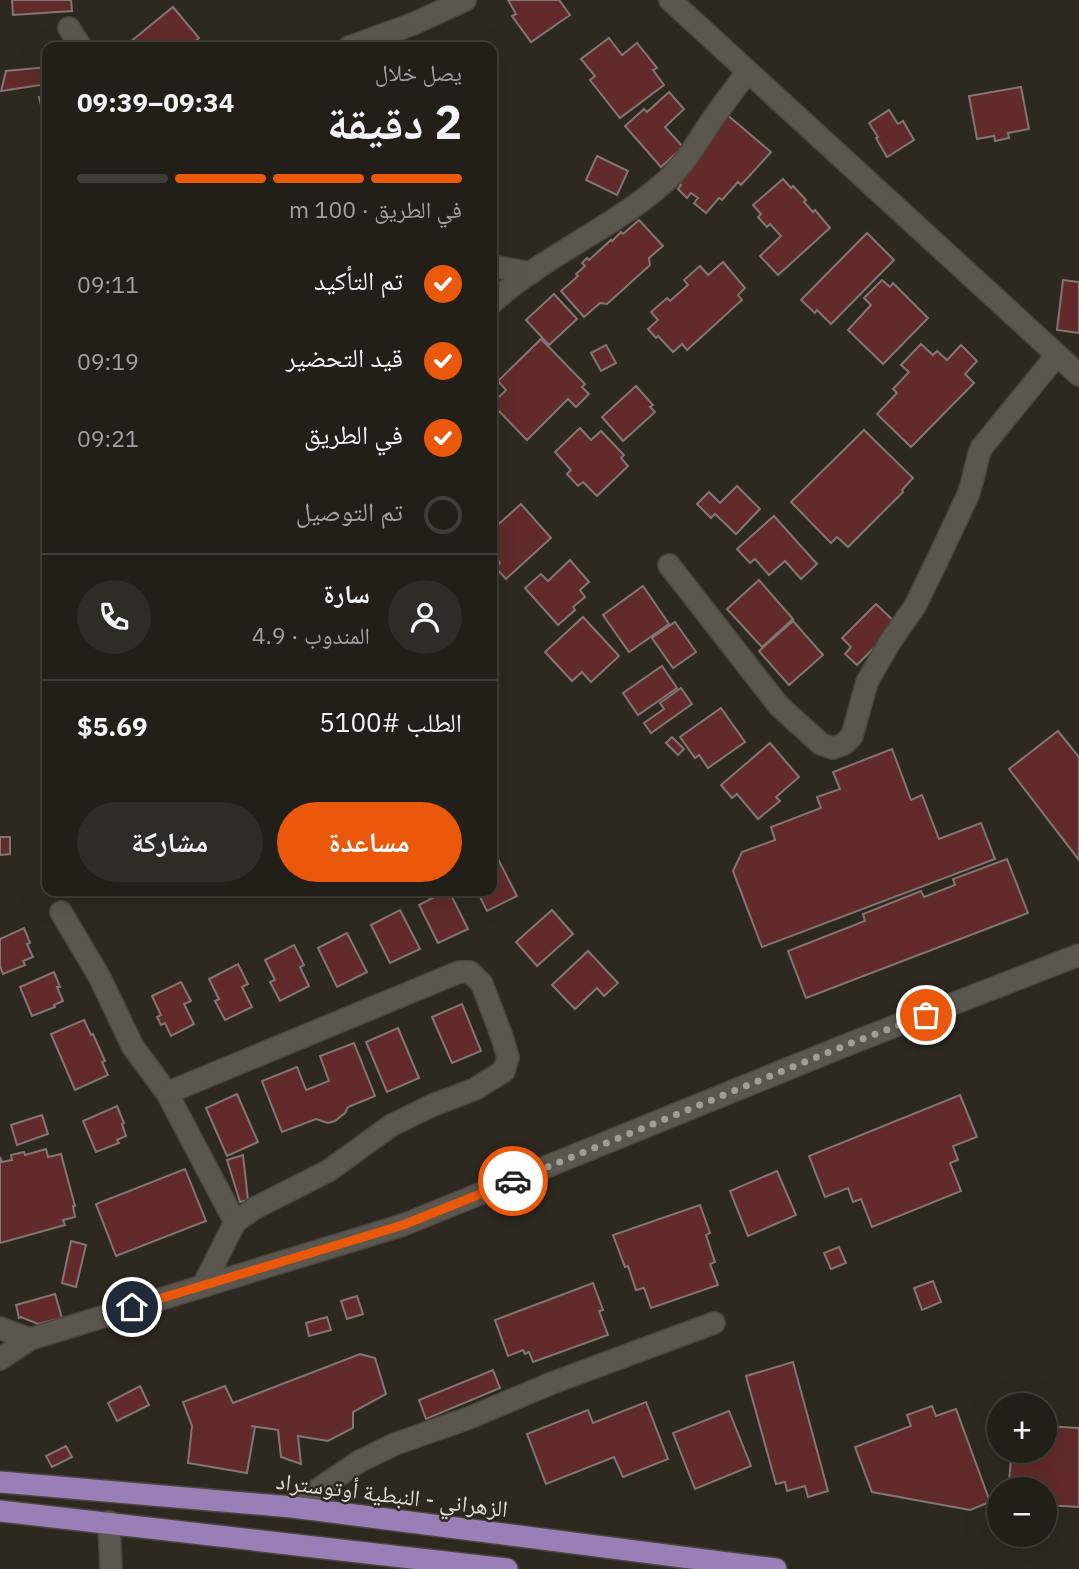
<!DOCTYPE html>
<html lang="ar">
<head>
<meta charset="utf-8">
<style>
  :root { --surface:#221f19; --page:#2e2c26; --text:#f1f3f6; --muted:#a2a2a2; --line:#3f3d38; --accent:#ea580c }
  body { margin:0; font-family:"IBM Plex Sans","Noto Naskh Arabic",sans-serif; background:var(--page); color:var(--text); direction:rtl; height:100vh; display:flex; flex-direction:column; font-size:26px; white-space:nowrap }
  * { box-sizing:border-box; margin:0 }
  p { font-size:23px; color:var(--muted) }
  .icon { flex:none; width:38px; height:38px; fill:none; stroke:currentColor; stroke-width:2; stroke-linecap:round; stroke-linejoin:round }
  .map { position:relative; flex:1; overflow:hidden; direction:ltr }
  .sheet { position:absolute; left:42px; top:42px; width:455px; height:854px; display:flex; flex-direction:column; background:var(--surface); border-radius:14px; box-shadow:0 7px 28px #0002,0 0 0 2px var(--line); direction:rtl }
  .sheet>* { flex:none }
  .controls { position:absolute; left:987px; top:1393px; display:grid; gap:14px }
  .controls a { display:grid; place-items:center; width:70px; height:70px; border-radius:50%; background:var(--surface); box-shadow:0 7px 28px #0002,0 0 0 2px var(--line); font-size:35px }
  .pin { position:absolute; display:grid; place-items:center; width:60px; height:60px; color:#fff; margin:-30px; border:4px solid #fff; border-radius:50%; box-shadow:0 2px 7px #0007 }
  .courier { position:absolute; display:grid; place-items:center; width:70px; height:70px; margin:-35px; border:5px solid #ea580c; border-radius:50%; background:#fff; color:#222; box-shadow:0 2px 9px #0007 }
  .head em { font-style:normal; font-weight:700 }
  .head div { display:flex; flex-direction:column-reverse }
  .head { display:flex; align-items:center; justify-content:space-between; height:119px; padding:0 35px }
  h1 { font-size:46px; font-weight:700; line-height:52px }
  .bar { display:grid; grid-template-columns:repeat(4,1fr); gap:10px 7px; align-content:center; height:84px; padding:0 35px }
  .bar i { height:9px; border-radius:5px; background:var(--line) }
  .bar .current { background:var(--accent) }
  .bar p { grid-column:span 4 }
  .line { display:flex; align-items:center; gap:18px; padding:0 35px; border-top:2px solid var(--line) }
  .line div { flex:1 }
  .round { display:grid; place-items:center; flex:none; width:74px; height:74px; border-radius:37px; background:var(--page) }
  ol { padding:0 35px; list-style:none }
  li { display:flex; align-items:center; gap:21px; height:77px }
  li p { margin-inline-start:auto }
  li .icon { padding:7px; border-radius:50%; background:var(--accent); color:#fff; stroke-width:4 }
  li:last-child { color:var(--muted) }
  li i { width:38px; height:38px; border:4px solid var(--line); border-radius:50% }
  .action { display:flex; gap:14px; margin-top:auto; padding:14px 35px }
  .action a { flex:1; height:80px; border-radius:42px; background:var(--accent); color:#fff; font-size:28px; font-weight:700; line-height:80px; text-align:center }
  .action a+a { background:var(--page); color:var(--text) }
  .map>svg:first-child { display:block }
</style>
</head>
<body>
<div class="map">
<svg width="1079" height="1569" viewBox="0 0 1079 1569">
  <rect width="100%" height="100%" fill="#2d2921"/>
  <!-- building -->
  <g fill="#622a2a" stroke="#827575" stroke-width="2">
    <path d="M12,0H71L72,11L13,15Z"/>
    <path d="M508,0H559L570,15L531,42L512,16L516,14Z"/>
    <path d="M173,7L199,38L188,47H124Z"/>
    <path d="M609,38L622,55L637,43L657,68L653,70L664,85L620,118L590,80L595,76L581,59Z"/>
    <path d="M47,67V84L1,91L6,71Z"/>
    <path d="M1021,87L1029,129L1008,133L1009,138L995,141L994,136L977,139L969,96Z"/>
    <path d="M669,92L684,109L665,127L683,147L661,167L625,126L644,109L647,112Z"/>
    <path d="M47,95V131L39,97Z"/>
    <path d="M889,110L898,124L903,121L914,140L887,157L876,138L878,137L869,123Z"/>
    <path d="M725,113L771,152L741,185L738,182L722,200L719,198L706,213L694,203L698,198L691,193L687,198L678,189L681,185L679,184L689,172L685,170Z"/>
    <path d="M597,156L628,171L617,195L586,180Z"/>
    <path d="M783,179L791,188L793,186L806,200L804,202L813,212L815,210L830,228L778,275L760,256L781,236L770,224L767,227L758,217L761,214L753,205Z"/>
    <path d="M639,220L663,246L649,258L650,265L607,304L600,303L584,317L561,291L578,276L576,274L585,266L582,263L587,258L589,260L611,240L612,241L621,232L623,234Z"/>
    <path d="M867,233L894,260L831,324L817,310L815,313L801,300Z"/>
    <path d="M723,262L745,288L738,295L742,300L687,350L682,344L673,352L658,336L656,338L648,329L658,320L651,312L667,298L670,301L688,285L684,280L700,266L708,275Z"/>
    <path d="M882,280L890,287L893,283L928,318L883,364L848,330L871,305L864,298Z"/>
    <path d="M1063,280L1079,282V333L1057,330Z"/>
    <path d="M554,294L577,319L549,345L526,320Z"/>
    <path d="M541,339L585,384L582,387L589,394L576,407L568,399L527,440L492,404L506,390L498,381Z"/>
    <path d="M921,344L933,355L937,351L947,360L961,345L977,361L965,374L974,383L911,447L877,414L897,393L893,389L909,372L901,365Z"/>
    <path d="M606,345L616,363L601,371L591,353Z"/>
    <path d="M636,386L653,405L650,407L655,412L623,441L602,417Z"/>
    <path d="M580,428L591,440L601,431L624,455L621,458L628,466L597,496L583,482L578,486L567,474L571,470L555,452Z"/>
    <path d="M864,430L913,478L902,490L903,492L848,547L837,537L831,543L791,502Z"/>
    <path d="M737,486L760,509L736,534L715,514L711,518L697,504L709,492L720,503Z"/>
    <path d="M521,504L551,538L506,579L495,567L500,563L492,554V530Z"/>
    <path d="M774,516L817,564L801,579L785,561L769,575L755,559L750,563L737,549Z"/>
    <path d="M570,560L589,582L580,590L585,597L573,607L575,610L558,625L525,588L541,574L548,581Z"/>
    <path d="M759,580L793,619L762,647L727,609Z"/>
    <path d="M643,586L669,624L629,652L603,615Z"/>
    <path d="M876,604L897,624L857,665L845,654L851,647L842,638Z"/>
    <path d="M583,617L619,656L591,682L582,672L572,681L545,652Z"/>
    <path d="M793,621L823,655L789,685L759,651Z"/>
    <path d="M675,622L696,652L673,668L652,638Z"/>
    <path d="M662,666L677,688L638,715L623,693Z"/>
    <path d="M681,688L692,704L651,733L644,723L664,709L660,703Z"/>
    <path d="M721,708L745,742L708,768L699,755L695,758L680,737Z"/>
    <path d="M1058,731L1079,757V860L1009,769Z"/>
    <path d="M672,737L684,749L678,755L666,743Z"/>
    <path d="M770,743L799,777L776,797L780,801L758,819L737,794L732,798L721,785Z"/>
    <path d="M892,749L911,800L922,795L939,839L981,823L995,859L762,947L733,871L742,852L775,840L771,827L821,808L817,797L840,789L833,772Z"/>
    <path d="M0,837H10V854L0,855Z"/>
    <path d="M497,857L517,896L487,911L477,891H492V860Z"/>
    <path d="M1007,859L1028,913L806,998L788,951L865,921L863,914L921,891L924,897L955,885L953,879Z"/>
    <path d="M446,891H449L468,929L438,943L419,905Z"/>
    <path d="M400,910L420,949L390,963L371,925Z"/>
    <path d="M552,910L573,934L537,966L516,942Z"/>
    <path d="M24,928L30,943L27,944L33,957L23,961L25,965L3,974L0,966V939Z"/>
    <path d="M347,933L367,972L337,987L318,948Z"/>
    <path d="M294,945L304,965L300,967L309,986L280,1001L270,982L275,980L265,960Z"/>
    <path d="M588,951L618,983L604,996L597,988L575,1009L552,985Z"/>
    <path d="M238,964L248,984L242,987L252,1007L225,1020L215,1001L219,999L209,979Z"/>
    <path d="M54,972L60,987H57L63,1001L54,1005L55,1007L32,1016L20,987Z"/>
    <path d="M181,982L191,1001L184,1004L194,1024L171,1036L165,1023L161,1025L157,1017L161,1015L152,996Z"/>
    <path d="M462,1004L481,1051L452,1063L432,1017Z"/>
    <path d="M84,1020L91,1035L93,1034L105,1061L102,1062L108,1075L75,1090L51,1034Z"/>
    <path d="M398,1028L419,1078L387,1092L366,1042Z"/>
    <path d="M354,1043L375,1096L348,1107L345,1113L335,1121L328,1123L316,1119L282,1132L262,1081L297,1067L306,1090L329,1081L320,1056Z"/>
    <path d="M237,1094L258,1142L227,1156L206,1108Z"/>
    <path d="M960,1095L977,1137L953,1146L958,1160L950,1163L961,1191L872,1227L861,1199L853,1202L848,1188L825,1197L809,1156Z"/>
    <path d="M117,1106L124,1123L122,1124L126,1136L117,1140L119,1143L96,1152L83,1121Z"/>
    <path d="M42,1115L48,1134L17,1145L11,1125Z"/>
    <path d="M46,1149L48,1157L61,1154L75,1206H73L75,1217L63,1220L65,1225L0,1243V1157L2,1162L12,1160L11,1155L24,1152L25,1155Z"/>
    <path d="M243,1155L248,1200L240,1202L227,1160Z"/>
    <path d="M185,1169L206,1221L116,1256L96,1204Z"/>
    <path d="M777,1171L796,1215L748,1236L730,1191Z"/>
    <path d="M700,1205L710,1233L706,1235L715,1262L710,1264L718,1285L651,1308L644,1288L636,1290L628,1266L625,1267L613,1235Z"/>
    <path d="M71,1241L86,1245L76,1287L62,1283Z"/>
    <path d="M839,1247L846,1263L831,1269L824,1253Z"/>
    <path d="M933,1281L941,1302L922,1310L914,1288Z"/>
    <path d="M593,1283L603,1310L599,1311L608,1335L533,1362L529,1352L525,1354L523,1350L508,1356L495,1320Z"/>
    <path d="M55,1294L62,1318L38,1324L21,1317L19,1318L16,1305Z"/>
    <path d="M357,1296L363,1314L347,1319L341,1301Z"/>
    <path d="M327,1317L331,1330L309,1336L306,1323Z"/>
    <path d="M360,1354L375,1358L386,1394L353,1412V1428L328,1441L298,1436L301,1464L281,1457L278,1430L251,1426L255,1427L247,1473L188,1463L192,1426L183,1402L225,1386L233,1403Z"/>
    <path d="M793,1362L828,1491L808,1497L805,1486L787,1491L785,1482L776,1484L746,1376Z"/>
    <path d="M493,1370L500,1388L426,1419L419,1400Z"/>
    <path d="M140,1386L149,1405L117,1421L108,1403Z"/>
    <path d="M646,1402L668,1459L623,1477L614,1457L546,1484L527,1434L588,1410L593,1423Z"/>
    <path d="M932,1406L936,1416L956,1409L990,1502L970,1510L872,1492L855,1447L911,1426L907,1415Z"/>
    <path d="M729,1411L751,1466L695,1489L673,1433Z"/>
    <path d="M1045,1426L1079,1428V1507L1045,1505V1489H1013V1482H1009L1011,1459L1016,1460L1017,1451H1045Z"/>
    <path d="M66,1446L72,1457L52,1467L46,1456Z"/>
  </g>
  <g fill="none" stroke-linecap="round" stroke-linejoin="round">
    <!-- minor casing -->
    <g stroke="#4a4640" stroke-width="24">
      <g id="minor">
        <path d="M69,28L81,47"/>
        <path d="M349,47L413,24L465,0"/>
        <path d="M492,266L531,273"/>
        <path d="M492,303C542,257 607,231 659,187C684,167 695,145 712,120C723,104 736,88 747,72"/>
        <path d="M669,565L779,706L821,744L833,748L844,744L852,736L867,682L890,642L915,606L938,559L968,495L972,482L979,454L982,447L1057,355"/>
        <path d="M61,912L100,978L133,1047L167,1093L235,1222"/>
        <path d="M167,1093L459,972H470L482,984L502,1037L508,1057L504,1071L475,1089L433,1105L392,1125L328,1171L255,1208L235,1222L203,1286"/>
        <path d="M0,1328L30,1339"/>
        <path d="M292,1507L360,1461L395,1444L469,1418L552,1383L714,1323"/>
        <path d="M109,1522L111,1569"/>
      </g>
    </g>
    <!-- tertiary casing -->
    <g stroke="#4a4640" stroke-width="24">
      <g id="tertiary">
        <path d="M670,0L1079,375"/>
        <path d="M0,1359L30,1339L403,1225L849,1044L1079,955"/>
      </g>
    </g>
    <!-- trunk casing -->
    <g stroke="#4a4640" stroke-width="24">
      <g id="trunk">
        <path d="M0,1482L292,1507L776,1569"/>
        <path d="M0,1511L507,1569"/>
      </g>
    </g>
    <!-- minor -->
    <use href="#minor" stroke="#5c574e" stroke-width="21"/>
    <!-- tertiary -->
    <use href="#tertiary" stroke="#5c574e" stroke-width="21"/>
    <!-- trunk -->
    <use href="#trunk" stroke="#9a7eb6" stroke-width="21"/>
  </g>
  <g fill="none" stroke-linecap="round" stroke-linejoin="round">
    <!-- done -->
    <path stroke="#a19e98" stroke-width="7" stroke-dasharray="0 12.6" d="M513,1181L849,1044L926,1015"/>
    <!-- route -->
    <path stroke="#ea580c" stroke-width="9" d="M132,1307L403,1225L513,1181"/>
  </g>
  <g text-anchor="middle" dominant-baseline="central" stroke-width="5" stroke-linejoin="round" paint-order="stroke">
    <!-- street labels -->
    <g font-size="23" fill="#e0ddd8" stroke="#2d2921">
      <text transform="translate(392 1494) rotate(7)">الزهراني - النبطية أوتوستراد</text>
    </g>
  </g>
</svg>
<div class="controls">
<a>+</a>
<a>−</a>
</div>
<div class="pin" style="left:926px;top:1015px;background:#ea580c"><svg class="icon" aria-label="bag" viewBox="0 0 24 24"><path d="M5 8h14l-1 12H6zM9 8a3 3 0 0 1 6 0"/></svg></div>
<div class="pin" style="left:132px;top:1307px;background:#1f2937"><svg class="icon" aria-label="home" viewBox="0 0 24 24"><path d="M3 11l9-7 9 7M6 9v11h12V9"/></svg></div>
<div class="courier" style="left:513px;top:1181px"><svg class="icon" aria-label="car" viewBox="0 0 24 24"><path d="M5 17H2v-5l4-1 3-4h7l3 4 3 1v5h-3M9 17h6M6 11h13"/><circle cx="7" cy="17" r="2"/><circle cx="17" cy="17" r="2"/></svg></div>
<section class="sheet">
<div class="head"><div><h1>2 دقيقة</h1><p>يصل خلال</p></div><em>09:34–09:39</em></div>
<div class="bar"><i class="current"></i><i class="current"></i><i class="current"></i><i></i><p>في الطريق · 100 m</p></div>
<ol>
<li><svg class="icon" aria-label="check" viewBox="0 0 24 24"><path d="M5 12l5 5 9-10"/></svg>تم التأكيد<p>09:11</p></li>
<li><svg class="icon" aria-label="check" viewBox="0 0 24 24"><path d="M5 12l5 5 9-10"/></svg>قيد التحضير<p>09:19</p></li>
<li><svg class="icon" aria-label="check" viewBox="0 0 24 24"><path d="M5 12l5 5 9-10"/></svg>في الطريق<p>09:21</p></li>
<li><i></i>تم التوصيل</li>
</ol>
<div class="line" style="height:126px"><a class="round"><svg class="icon" aria-label="person" viewBox="0 0 24 24"><circle cx="12" cy="8" r="4"/><path d="M4 21q1-7 8-7t8 7"/></svg></a><div><b>سارة</b><p>المندوب · 4.9</p></div><a class="round"><svg class="icon" aria-label="phone" viewBox="0 0 24 24"><path d="M5 4h4l2 5-3 2q2 4 5 5l2-3 5 2v4C11 20 4 13 5 4z"/></svg></a></div>
<div class="line" style="height:91px"><div>الطلب #5100</div><b>$5.69</b></div>
<div class="action"><a>مساعدة</a><a>مشاركة</a></div>
</section>
</div>
</body>
</html>
